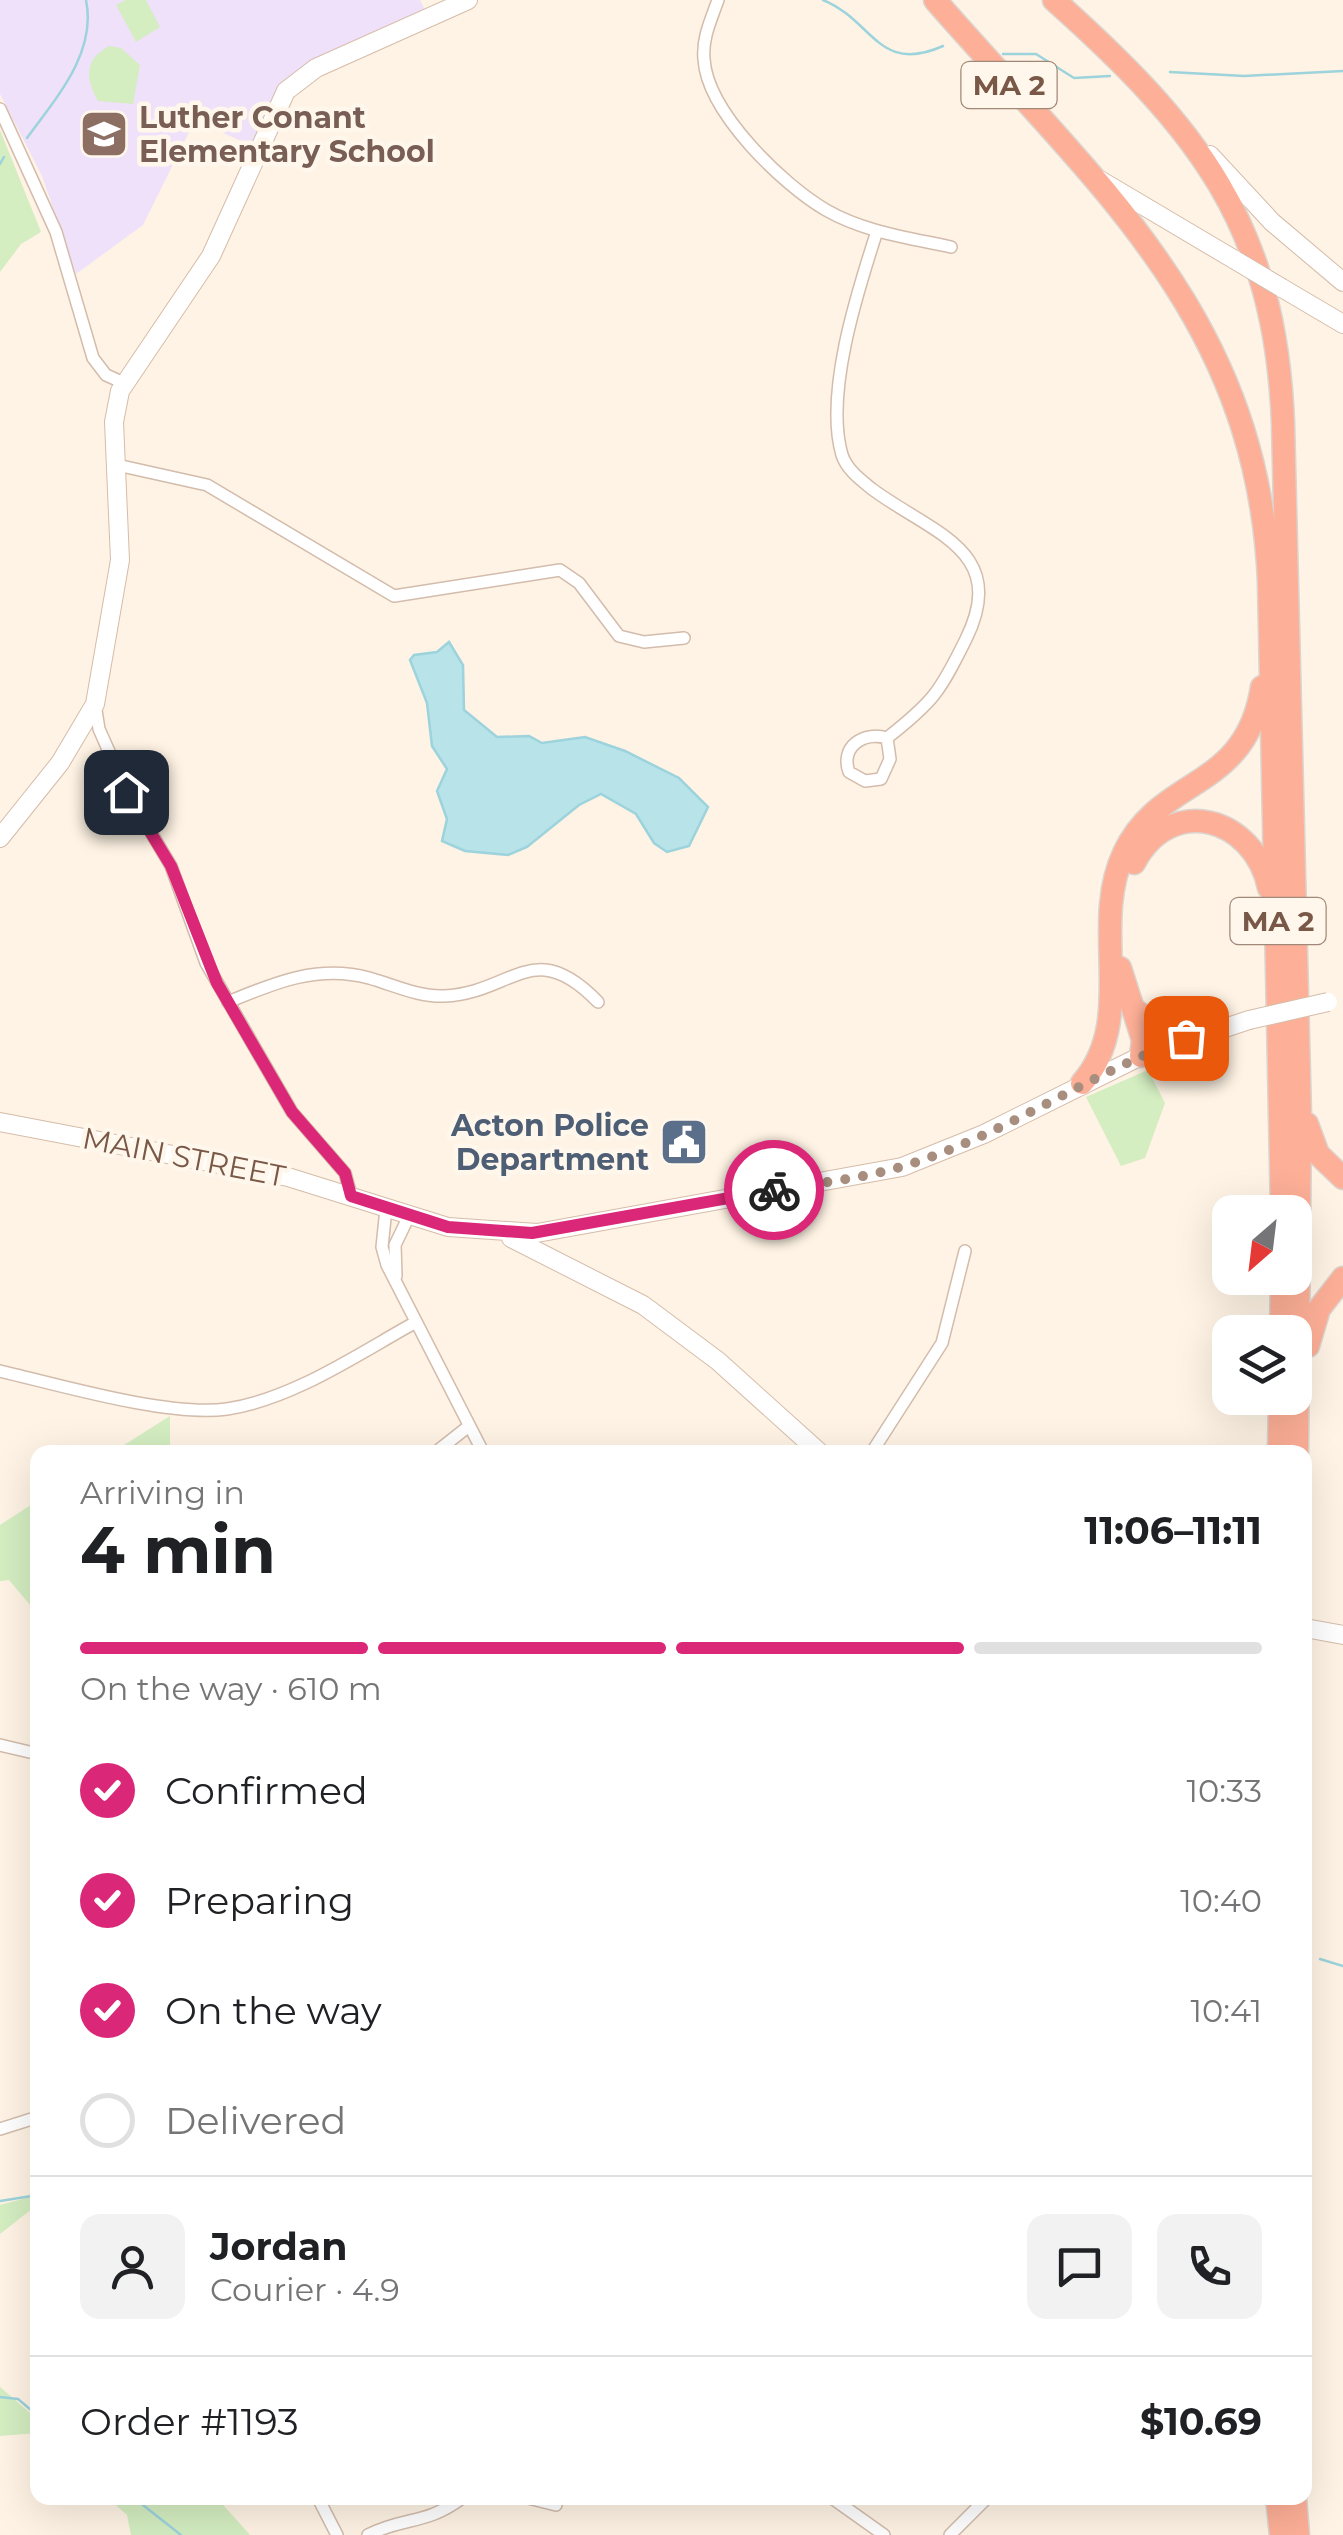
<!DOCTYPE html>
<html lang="en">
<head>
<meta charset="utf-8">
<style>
  :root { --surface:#fff; --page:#f2f2f2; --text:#202124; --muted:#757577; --line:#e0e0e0; --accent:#db2777 }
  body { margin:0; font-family:Montserrat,sans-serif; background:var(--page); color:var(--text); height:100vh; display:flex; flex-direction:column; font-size:38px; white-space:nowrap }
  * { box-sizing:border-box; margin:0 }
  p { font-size:32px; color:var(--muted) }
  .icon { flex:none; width:55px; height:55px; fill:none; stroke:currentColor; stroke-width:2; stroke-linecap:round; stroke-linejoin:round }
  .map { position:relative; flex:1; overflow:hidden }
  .side { position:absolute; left:30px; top:1445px; width:1282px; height:1060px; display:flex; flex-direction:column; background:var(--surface); border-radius:20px; box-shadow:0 10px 40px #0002 }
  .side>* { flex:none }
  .needle { width:65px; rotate:208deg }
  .buttons { position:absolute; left:1212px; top:1195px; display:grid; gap:20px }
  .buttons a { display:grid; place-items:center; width:100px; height:100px; border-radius:20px; background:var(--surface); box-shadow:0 10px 40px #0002; font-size:50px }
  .pin { position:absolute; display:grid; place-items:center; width:85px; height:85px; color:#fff; margin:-42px; border-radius:20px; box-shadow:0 5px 15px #0006 }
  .courier { position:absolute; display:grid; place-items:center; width:100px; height:100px; margin:-50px; border:8px solid #db2777; border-radius:50%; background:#fff; color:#222; box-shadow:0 2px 12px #0007 }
  .overview em { font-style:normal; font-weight:700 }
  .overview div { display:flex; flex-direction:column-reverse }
  .overview { display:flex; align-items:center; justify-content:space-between; height:170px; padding:0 50px }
  h1 { font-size:65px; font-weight:700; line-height:75px }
  .bar { display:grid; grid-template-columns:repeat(4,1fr); gap:15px 10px; align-content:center; height:120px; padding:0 50px }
  .bar i { height:12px; border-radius:8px; background:var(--line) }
  .bar .current { background:var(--accent) }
  .bar p { grid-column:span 4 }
  .line { display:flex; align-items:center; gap:25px; padding:0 50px; border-top:2px solid var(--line) }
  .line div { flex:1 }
  .round { display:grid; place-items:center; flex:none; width:105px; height:105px; border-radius:20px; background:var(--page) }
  ol { padding:0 50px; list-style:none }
  li { display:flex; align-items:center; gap:30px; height:110px }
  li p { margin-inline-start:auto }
  li .icon { padding:10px; border-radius:50%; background:var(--accent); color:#fff; stroke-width:4 }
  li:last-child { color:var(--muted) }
  li i { width:55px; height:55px; border:5px solid var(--line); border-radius:50% }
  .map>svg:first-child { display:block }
</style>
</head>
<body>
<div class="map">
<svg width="1343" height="2535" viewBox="0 0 1343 2535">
  <rect width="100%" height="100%" fill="#fef3e4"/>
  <!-- education -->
  <path fill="#f0e1fa" d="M0,0H420L426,12L310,62L252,146L195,120L143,225L76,274L42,176L0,94Z"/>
  <!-- green -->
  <g fill="#d4edc1">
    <path d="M126,0H146L160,27L136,42L116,5Z"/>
    <path d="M109,46L121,48L140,65L133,104L98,101C85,78 84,60 109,46Z"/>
    <path d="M0,130L41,232L21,244L0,272Z"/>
    <path d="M1148,1070L1165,1103L1145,1158L1121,1166L1086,1097Z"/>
    <path d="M170,1416V1452H113Z"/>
    <path d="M37,1501V1613L9,1580L0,1581V1525Z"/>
    <path d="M37,2195V2205L0,2234V2205Z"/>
    <path d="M0,2387L30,2413H37V2433L0,2436Z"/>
    <path d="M108,2498H217L250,2535H131L127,2515Z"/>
  </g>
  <!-- water -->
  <path fill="#b7e3e9" stroke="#9cd3dc" stroke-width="2.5" d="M449,642L463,665L464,710L497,737L529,736L542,743L585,737L625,751L679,778L708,807L689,846L667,852L654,843L636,814L601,794L579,805L527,847L508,855L465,851L442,841L447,819L437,791L447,769L432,746L427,703L410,660L414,655L437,652Z"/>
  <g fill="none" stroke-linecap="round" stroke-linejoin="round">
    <!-- stream -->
    <g stroke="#9cd3dc" stroke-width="2.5">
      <path d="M823,0C873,20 878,75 943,46"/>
      <path d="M1003,54H1036L1074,78L1110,76"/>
      <path d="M1170,72L1244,76L1343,71"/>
      <path d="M27,138C56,98 97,53 86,0"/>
      <path d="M0,164L4,157"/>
      <path d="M1320,1959L1343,1966"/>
      <path d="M0,2201L38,2195"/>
      <path d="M0,2397L18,2399L38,2416"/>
      <path d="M134,2498L181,2535"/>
    </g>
    <!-- street casing -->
    <g stroke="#d3bcac" stroke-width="14">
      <g id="street">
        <path d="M718,0C711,20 702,38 704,59C707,112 783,185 826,210C864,232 910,238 951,247"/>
        <path d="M0,109L56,232L93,358L106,375L124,383"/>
        <path d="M877,231C858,290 824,394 842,455C847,470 861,480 872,489C931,533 1010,550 966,639C940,692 933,702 887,738C863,731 840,747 849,772L865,781L881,779L890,759L887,738"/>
        <path d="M117,465L207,485L394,596L560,570L579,583L619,636L644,642L684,638"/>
        <path d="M95,704L99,729L127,792L171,866L206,963L292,1112L345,1173L351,1195"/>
        <path d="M228,1002C274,983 318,964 369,978C394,985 418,997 444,996C513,993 533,935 598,1002"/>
        <path d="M386,1209L382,1247L387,1265L483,1452"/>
        <path d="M396,1276L395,1245L409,1216"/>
        <path d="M0,1371C60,1385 168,1417 227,1409C293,1399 358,1354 416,1322"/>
        <path d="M436,1452L469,1426"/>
        <path d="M872,1452L942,1343L965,1251"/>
        <path d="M0,1745L38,1754"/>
        <path d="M0,2129L38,2117"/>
        <path d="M318,2498L337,2535"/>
        <path d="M528,2498L556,2505"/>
        <path d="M832,2498L884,2535"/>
        <path d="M368,2535C405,2516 424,2526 462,2498"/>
        <path d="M950,2535L987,2498"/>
      </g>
    </g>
    <!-- secondary casing -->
    <g stroke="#d6bca9" stroke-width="20">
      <g id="secondary">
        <path d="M1210,155L1272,222L1343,282"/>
        <path d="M1100,180L1235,260"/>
        <path d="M1282,288L1343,324"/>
        <path d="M0,838L60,763L95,704L120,560L114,422L120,391L211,256L286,91L316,68L468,0"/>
        <path d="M0,1122L288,1177L448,1227L537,1233L902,1167L984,1134L1141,1056L1249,1020"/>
        <path d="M511,1238L643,1305L718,1361L819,1452"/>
        <path d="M1305,1628L1343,1635"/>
      </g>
    </g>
    <!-- highway casing -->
    <g stroke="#dcd4cf" stroke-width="25">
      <g id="highway">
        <path d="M935,0C1098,187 1257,316 1269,581L1282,1212"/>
        <path d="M1054,0C1197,128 1275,223 1283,423L1300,1117L1297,1452"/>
        <path d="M1134,863C1171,793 1254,817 1269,888"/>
        <path d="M1120,968L1143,1040L1141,1056"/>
        <path d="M1134,1009L1161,1030L1197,1035"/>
        <path d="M1082,1083C1138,1019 1089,927 1124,853C1160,775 1246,792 1262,687"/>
        <path d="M1307,1124L1318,1154L1343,1178"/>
        <path d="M1281,1332L1282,1278"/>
        <path d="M1308,1346L1319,1309L1343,1278"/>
        <path d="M1279,1452L1280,1398"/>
        <path d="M1277,2498L1281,2535"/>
        <path d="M1295,2498L1298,2535"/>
      </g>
    </g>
    <!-- street -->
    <use href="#street" stroke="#fff" stroke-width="11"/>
    <!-- secondary -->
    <use href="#secondary" stroke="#fff" stroke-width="18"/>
    <!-- highway -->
    <use href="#highway" stroke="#fdaf97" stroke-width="22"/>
    <!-- secondary-bridge casing -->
    <g stroke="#d6bca9" stroke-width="20" stroke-linecap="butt">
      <g id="secondary-bridge">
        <path d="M1235,260L1282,288"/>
        <path d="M1249,1020L1328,1002"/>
      </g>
    </g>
    <!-- secondary-bridge -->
    <use href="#secondary-bridge" stroke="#fff" stroke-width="18"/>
  </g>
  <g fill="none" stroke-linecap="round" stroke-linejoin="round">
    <!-- done -->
    <path stroke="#a88e7e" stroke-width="10" stroke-dasharray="0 18" d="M774,1190C817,1183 862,1179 904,1166C1003,1136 1089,1074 1186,1038"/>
    <!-- route -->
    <path stroke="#db2777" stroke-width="12" d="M126,792L171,866L217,983L292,1112L345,1173L351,1196L448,1227L532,1233L774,1190"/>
  </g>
  <!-- icons -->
  <defs>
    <g id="school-square" transform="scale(2.5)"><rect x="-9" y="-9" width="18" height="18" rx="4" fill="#8d6e63" stroke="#fff7ec"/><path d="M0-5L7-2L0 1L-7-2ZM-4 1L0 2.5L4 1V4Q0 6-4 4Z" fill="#fff"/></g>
    <g id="civic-square" transform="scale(2.5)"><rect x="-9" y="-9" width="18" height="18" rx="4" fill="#5c6f8a" stroke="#fff7ec"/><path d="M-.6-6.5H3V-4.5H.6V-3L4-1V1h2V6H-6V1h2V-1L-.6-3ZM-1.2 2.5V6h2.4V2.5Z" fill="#fff"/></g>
  </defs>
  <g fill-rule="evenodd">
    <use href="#school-square" x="104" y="134"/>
    <use href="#civic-square" x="684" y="1142"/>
  </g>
  <g text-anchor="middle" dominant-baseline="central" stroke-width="9" stroke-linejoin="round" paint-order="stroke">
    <!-- shield labels -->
    <g fill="#fff7ec" stroke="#a18878" stroke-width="2.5">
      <rect x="961.5" y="62" width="95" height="46" rx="8"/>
      <rect x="1230.5" y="898" width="95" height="46" rx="8"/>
    </g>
    <g font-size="28" font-weight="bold" fill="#795847">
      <text x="1009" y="85">MA 2</text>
      <text x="1278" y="921">MA 2</text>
    </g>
    <!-- education labels -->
    <g font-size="30" font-weight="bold" fill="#785e54" stroke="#fff7ec" text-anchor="start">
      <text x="139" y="117">Luther Conant<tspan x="139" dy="34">Elementary School</tspan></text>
    </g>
    <!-- service labels -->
    <g font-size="30" font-weight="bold" fill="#4e5e75" stroke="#fff7ec" text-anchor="end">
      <text x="649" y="1125">Acton Police<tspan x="649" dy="34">Department</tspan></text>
    </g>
    <!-- street labels -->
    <g font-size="30" fill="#795847" stroke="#fff7ec">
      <text transform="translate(184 1157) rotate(11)">MAIN STREET</text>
    </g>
  </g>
</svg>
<div class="buttons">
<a><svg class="needle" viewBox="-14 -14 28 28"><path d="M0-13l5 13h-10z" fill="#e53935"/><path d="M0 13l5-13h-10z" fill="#757577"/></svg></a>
<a><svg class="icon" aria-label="layers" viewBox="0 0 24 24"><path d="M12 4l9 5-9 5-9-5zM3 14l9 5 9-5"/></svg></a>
</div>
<div class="pin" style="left:1186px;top:1038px;background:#ea580c"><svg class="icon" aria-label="bag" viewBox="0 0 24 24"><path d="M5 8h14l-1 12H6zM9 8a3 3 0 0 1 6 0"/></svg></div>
<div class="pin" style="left:126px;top:792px;background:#1f2937"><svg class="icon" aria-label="home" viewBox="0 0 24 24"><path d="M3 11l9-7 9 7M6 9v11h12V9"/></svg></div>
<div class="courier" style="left:774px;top:1190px"><svg class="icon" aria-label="bike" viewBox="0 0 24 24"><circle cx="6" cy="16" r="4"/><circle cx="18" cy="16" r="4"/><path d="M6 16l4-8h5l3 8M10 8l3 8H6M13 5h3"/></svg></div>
<section class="side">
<div class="overview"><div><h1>4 min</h1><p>Arriving in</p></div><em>11:06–11:11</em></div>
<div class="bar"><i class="current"></i><i class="current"></i><i class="current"></i><i></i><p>On the way · 610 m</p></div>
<ol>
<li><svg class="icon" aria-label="check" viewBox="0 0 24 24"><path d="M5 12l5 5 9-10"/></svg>Confirmed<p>10:33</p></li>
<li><svg class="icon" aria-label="check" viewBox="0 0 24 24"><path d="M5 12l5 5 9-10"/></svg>Preparing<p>10:40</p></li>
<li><svg class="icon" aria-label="check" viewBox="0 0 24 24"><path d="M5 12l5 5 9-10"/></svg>On the way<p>10:41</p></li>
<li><i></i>Delivered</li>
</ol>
<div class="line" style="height:180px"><a class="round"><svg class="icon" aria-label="person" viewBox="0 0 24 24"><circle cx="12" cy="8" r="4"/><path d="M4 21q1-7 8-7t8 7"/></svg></a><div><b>Jordan</b><p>Courier · 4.9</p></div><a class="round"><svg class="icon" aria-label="chat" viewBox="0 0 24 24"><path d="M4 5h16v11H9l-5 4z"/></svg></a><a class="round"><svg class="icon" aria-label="phone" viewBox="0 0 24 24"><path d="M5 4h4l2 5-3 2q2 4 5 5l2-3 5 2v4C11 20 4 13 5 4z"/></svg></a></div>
<div class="line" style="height:130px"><div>Order #1193</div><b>$10.69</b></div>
</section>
</div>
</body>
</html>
